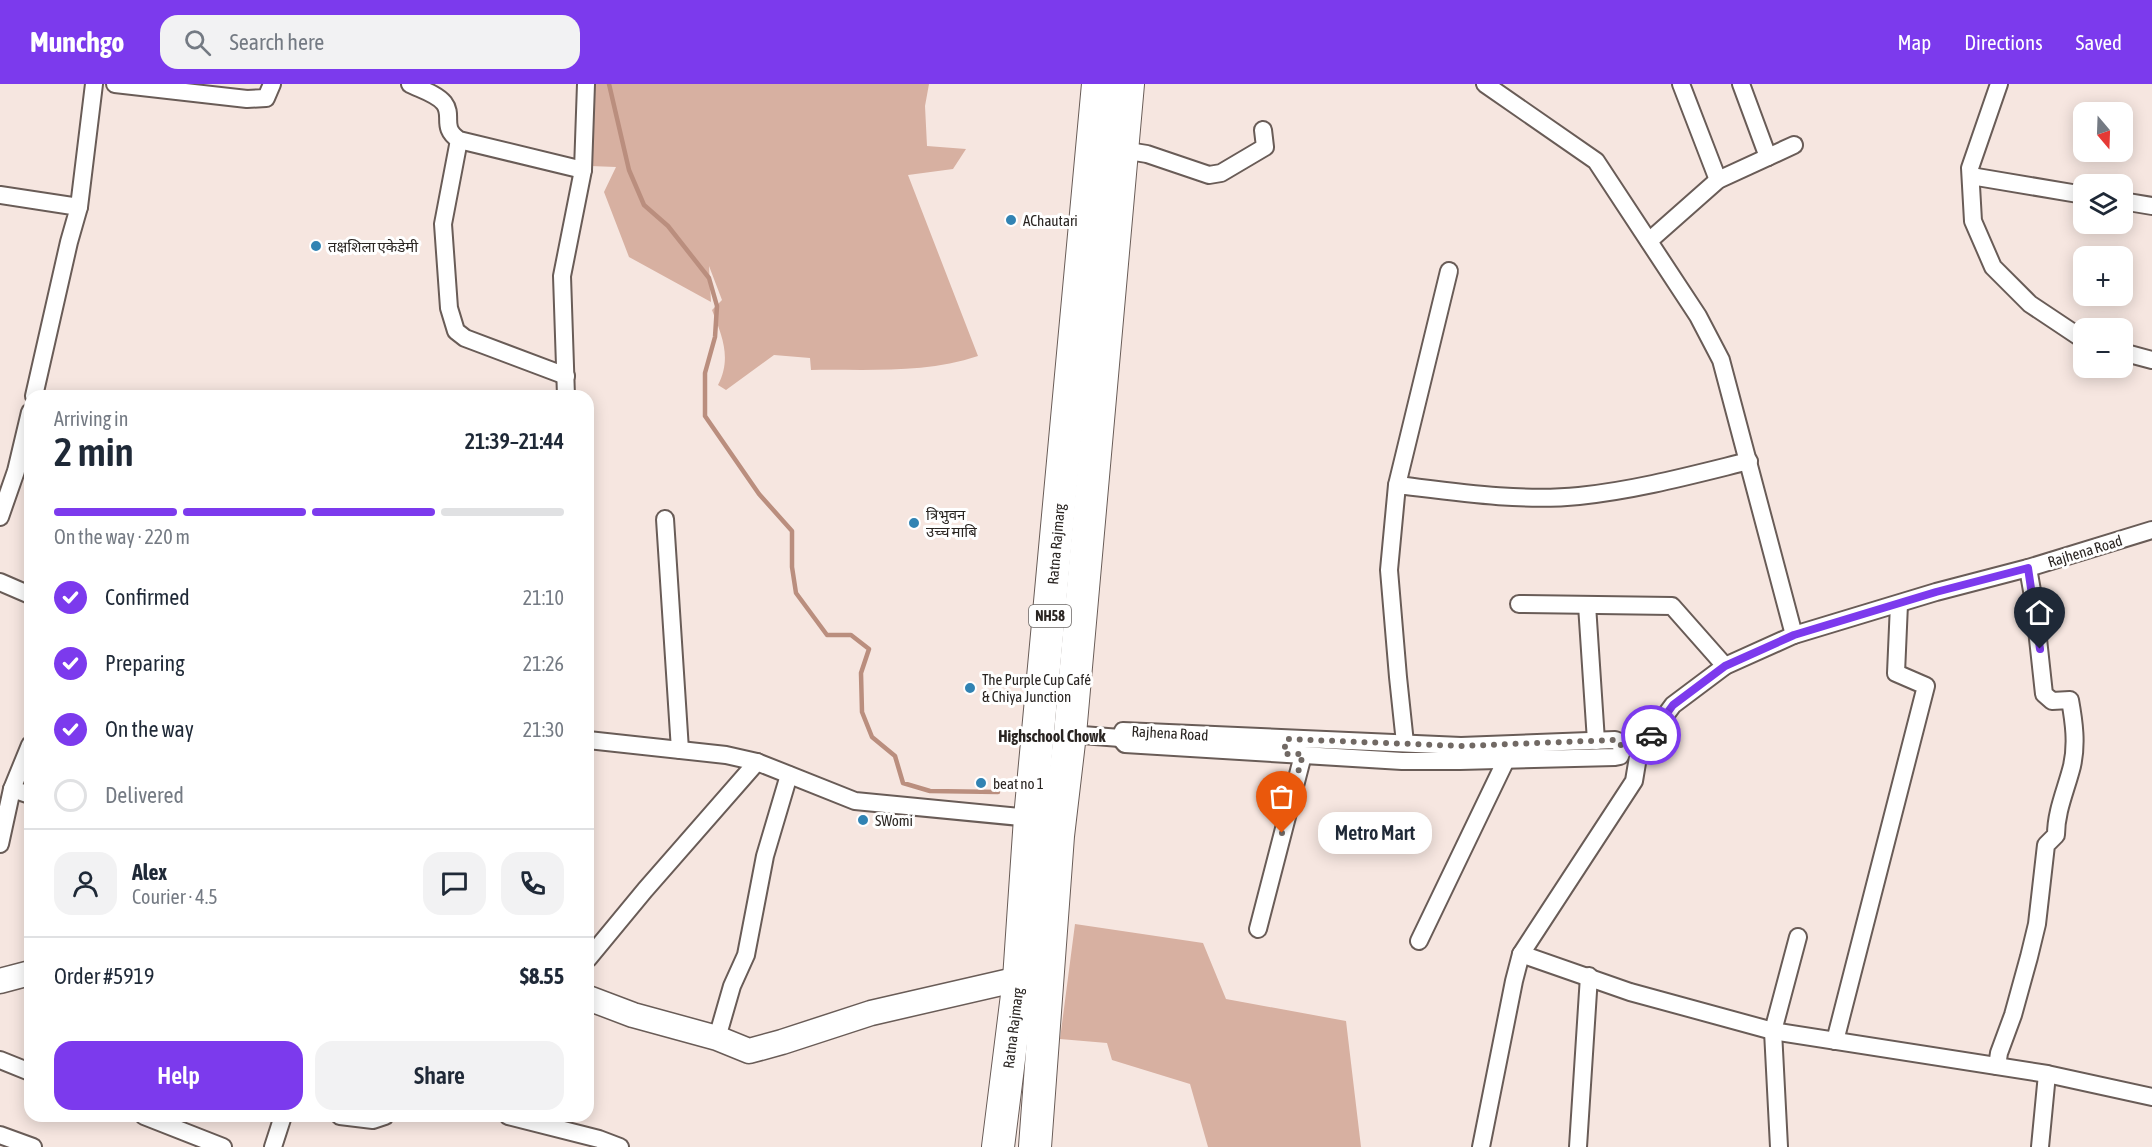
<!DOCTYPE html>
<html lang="en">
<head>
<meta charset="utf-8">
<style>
  :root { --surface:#fff; --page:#f2f2f3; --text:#1f2937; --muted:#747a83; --line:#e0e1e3; --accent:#7c3aed }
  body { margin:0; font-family:"Asap Condensed","Noto Sans Devanagari",sans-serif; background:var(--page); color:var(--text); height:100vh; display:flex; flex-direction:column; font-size:22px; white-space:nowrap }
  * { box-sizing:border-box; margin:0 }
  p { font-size:20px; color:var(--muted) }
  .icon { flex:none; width:33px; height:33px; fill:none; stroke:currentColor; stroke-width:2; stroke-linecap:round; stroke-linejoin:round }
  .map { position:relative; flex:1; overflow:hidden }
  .panel { position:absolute; left:24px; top:306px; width:570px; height:732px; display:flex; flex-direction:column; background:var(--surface); border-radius:18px; box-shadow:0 3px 15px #0003 }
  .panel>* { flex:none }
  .needle { width:39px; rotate:161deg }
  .tools { position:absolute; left:2073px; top:18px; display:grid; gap:12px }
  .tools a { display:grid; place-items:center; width:60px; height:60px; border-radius:12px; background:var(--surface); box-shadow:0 3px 15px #0003; font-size:30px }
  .pin { position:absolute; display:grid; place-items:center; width:51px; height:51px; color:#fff; margin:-62px -26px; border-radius:50% 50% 50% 0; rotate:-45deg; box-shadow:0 0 6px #0007 }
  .pin .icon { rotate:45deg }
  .courier { position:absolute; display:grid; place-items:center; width:60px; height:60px; margin:-30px; border:4px solid #7c3aed; border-radius:50%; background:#fff; color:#222; box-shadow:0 2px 8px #0007 }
  .bubble { position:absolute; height:42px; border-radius:18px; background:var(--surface); box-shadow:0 3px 15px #0003; font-size:20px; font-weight:600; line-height:42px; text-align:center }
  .summary em { font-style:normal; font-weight:600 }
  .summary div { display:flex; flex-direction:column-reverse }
  .summary { display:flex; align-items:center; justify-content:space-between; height:102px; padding:0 30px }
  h1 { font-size:39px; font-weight:600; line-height:45px }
  .bar { display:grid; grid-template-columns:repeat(4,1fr); gap:9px 6px; align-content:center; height:72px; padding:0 30px }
  .bar i { height:8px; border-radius:4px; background:var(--line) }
  .bar .on { background:var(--accent) }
  .bar p { grid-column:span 4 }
  .line { display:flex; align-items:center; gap:15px; padding:0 30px; border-top:2px solid var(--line) }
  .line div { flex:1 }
  .round { display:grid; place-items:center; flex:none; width:63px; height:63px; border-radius:18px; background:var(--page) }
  ol { padding:0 30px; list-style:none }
  li { display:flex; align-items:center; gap:18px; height:66px }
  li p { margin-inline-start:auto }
  li .icon { padding:6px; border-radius:50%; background:var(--accent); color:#fff; stroke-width:4 }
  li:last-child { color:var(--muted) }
  li i { width:33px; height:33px; border:3px solid var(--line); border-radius:50% }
  .action { display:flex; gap:12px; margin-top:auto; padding:12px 30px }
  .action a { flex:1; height:69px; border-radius:18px; background:var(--accent); color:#fff; font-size:24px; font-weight:600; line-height:69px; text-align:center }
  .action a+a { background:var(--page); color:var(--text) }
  header { display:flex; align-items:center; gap:36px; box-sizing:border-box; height:84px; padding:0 30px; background:var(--accent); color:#fff }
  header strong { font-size:28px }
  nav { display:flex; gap:33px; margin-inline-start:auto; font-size:21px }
  .search { width:420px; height:54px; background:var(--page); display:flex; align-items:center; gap:15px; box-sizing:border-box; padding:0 21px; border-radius:18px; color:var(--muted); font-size:22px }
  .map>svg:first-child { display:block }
</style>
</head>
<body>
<header>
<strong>Munchgo</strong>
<div class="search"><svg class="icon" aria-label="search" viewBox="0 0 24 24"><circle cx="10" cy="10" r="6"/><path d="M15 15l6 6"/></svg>Search here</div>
<nav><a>Map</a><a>Directions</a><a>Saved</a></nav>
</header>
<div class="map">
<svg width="2152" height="1063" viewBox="0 0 2152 1063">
  <rect width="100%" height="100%" fill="#f6e6e0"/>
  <!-- green -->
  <g fill="#d7b0a1">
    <path d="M593,0H929L925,22L927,62L966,65L953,85L908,91L978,272C925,290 867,285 811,286L810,274L774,271L726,306L718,301C732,274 722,252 712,226L722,216L709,182L711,218L629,173L604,108L616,83L590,82Z"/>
    <path d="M1075,840L1203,859L1226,915L1346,937L1361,1063H1208L1190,1000L1112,976L1107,959L1060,955Z"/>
  </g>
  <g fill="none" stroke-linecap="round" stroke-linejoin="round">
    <!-- stream -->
    <path stroke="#ba8e7e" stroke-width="4.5" d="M609,0L629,86L644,121L668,142L709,194L717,222L715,253L705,289V332L759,410L792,447V483L796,509L827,551H851L869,565L861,589L862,628L872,653L895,672L903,699L930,707L998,708"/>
    <!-- street casing -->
    <g stroke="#695c57" stroke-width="20">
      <g id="street">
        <path d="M115,0L247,15L266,14L272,0"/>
        <path d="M410,0C420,5 437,10 444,19C454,32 440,43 459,56L583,86"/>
        <path d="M1485,0L1596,77L1698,232L1721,276L1794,551"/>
        <path d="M1681,0L1718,96"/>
        <path d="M1741,0L1768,73"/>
        <path d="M1999,0L1970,84L1973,137L1993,183L2030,220L2084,256"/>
        <path d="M459,56L443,140L449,224L456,247L465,254L566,292"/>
        <path d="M1122,66L1147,70L1209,91L1221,89L1265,63L1263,46"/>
        <path d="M1971,92L2084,111"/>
        <path d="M0,111L79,123L69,158L34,312"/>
        <path d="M2122,117L2152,122"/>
        <path d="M79,123L94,0"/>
        <path d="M1649,157L1718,96L1794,61"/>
        <path d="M2122,268L2152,276"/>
        <path d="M566,312L562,192L583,86L586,0"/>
        <path d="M1397,401L1449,187"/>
        <path d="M0,433L16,387L30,328"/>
        <path d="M665,435L680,666"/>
        <path d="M0,498L30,511"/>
        <path d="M1519,520L1672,522L1725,582"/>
        <path d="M1587,521L1596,657"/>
        <path d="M1123,647L1461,662L1615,656L1620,658L1622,667L1620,672L1615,673L1460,677H1402L1125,660L1120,654Z"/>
        <path d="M1070,650L1120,654"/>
        <path d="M588,656L726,671L757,678L855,717L1030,734"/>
        <path d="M1405,659L1398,593L1389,486L1397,401C1455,408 1520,418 1579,412C1637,406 1692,391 1749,377"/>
        <path d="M12,705L30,711"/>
        <path d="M0,760L12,705L30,661"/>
        <path d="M1258,845L1303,671"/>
        <path d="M1419,857L1506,676"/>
        <path d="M1521,870L1630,908L1773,947L2047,990L2152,1013"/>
        <path d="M588,875L645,806L757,678"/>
        <path d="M717,954L732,902L746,871L765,772L789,691"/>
        <path d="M1835,957L1926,602L1896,589L1899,520"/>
        <path d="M0,976L30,988"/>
        <path d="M1997,982L1999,969L2013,931L2029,873L2037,840L2046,761L2056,751C2056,727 2066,706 2072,682C2077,660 2074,638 2070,616L2052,617L2044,610L2034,518L2028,484"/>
        <path d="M144,1032L223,1063"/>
        <path d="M340,1032L373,1036L385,1032"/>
        <path d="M508,1032L599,1055L620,1063"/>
        <path d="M0,1051L33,1063"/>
        <path d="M273,1063L283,1032"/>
        <path d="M1481,1063L1514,897L1521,870L1634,697L1639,667L1673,621L1725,582L1794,551L1936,508L2028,484L2152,446"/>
        <path d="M1578,1063L1589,892"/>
        <path d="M1779,1063L1773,947L1798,853"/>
        <path d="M2040,1063L2047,990"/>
      </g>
    </g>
    <!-- secondary casing -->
    <g stroke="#695c57" stroke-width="27">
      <g id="secondary">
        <path d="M0,897L30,889"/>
        <path d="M588,914L633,931L717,954L749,967L782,958L871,929L1019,895"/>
      </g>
    </g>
    <!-- highway casing -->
    <g stroke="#695c57" stroke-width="34">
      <g id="highway">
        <path d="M998,1063L1019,895L1030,734L1098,0"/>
        <path d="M1035,1063L1058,752L1070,650L1128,0"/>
      </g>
    </g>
    <!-- street -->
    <use href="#street" stroke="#fff" stroke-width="16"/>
    <!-- secondary -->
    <use href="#secondary" stroke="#fff" stroke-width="24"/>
    <!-- highway -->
    <use href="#highway" stroke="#fff" stroke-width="32"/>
  </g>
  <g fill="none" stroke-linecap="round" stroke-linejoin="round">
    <!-- done -->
    <path stroke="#716964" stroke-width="6" stroke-dasharray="0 10.8" d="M1282,749L1303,670H1284L1286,655L1461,662L1615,656L1620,658L1622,665L1639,667L1651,651"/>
    <!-- route -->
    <path stroke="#7c3aed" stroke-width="8" d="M1651,651L1673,621L1725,582L1794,551L1936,508L2028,484L2040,565"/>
  </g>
  <!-- markers -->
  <g fill="#3183b3" stroke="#fff" stroke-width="2">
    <circle cx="1011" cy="136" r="6"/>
    <circle cx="316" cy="162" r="6"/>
    <circle cx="914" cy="439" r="6"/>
    <circle cx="970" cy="604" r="6"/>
    <circle cx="981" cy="699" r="6"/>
    <circle cx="863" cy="736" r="6"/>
  </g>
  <g text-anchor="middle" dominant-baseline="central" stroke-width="6" stroke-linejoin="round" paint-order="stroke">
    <!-- shield labels -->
    <rect fill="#fff" stroke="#6a6664" stroke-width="1.5" x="1029" y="521" width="42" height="22" rx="4.5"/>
    <g font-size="14" font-weight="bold" fill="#2a2522">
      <text x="1050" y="532">NH58</text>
    </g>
    <!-- poi labels -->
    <g font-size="15" fill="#2a2522" stroke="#fff" text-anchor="start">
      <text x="1023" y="136">AChautari</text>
      <text x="328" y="162">तक्षशिला एकेडेमी</text>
      <text x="926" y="430">त्रिभुवन<tspan x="926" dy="17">उच्च माबि</tspan></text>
      <text x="982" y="595">The Purple Cup Café<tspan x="982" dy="17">&amp; Chiya Junction</tspan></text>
      <text x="993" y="699">beat no 1</text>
      <text x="875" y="736">SWomi</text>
    </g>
    <!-- street labels -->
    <g font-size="15" fill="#2a2522" stroke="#fff">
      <text transform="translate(1056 460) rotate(-85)">Ratna Rajmarg</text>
      <text transform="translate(2085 467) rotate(-17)">Rajhena Road</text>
      <text transform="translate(1170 649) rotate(3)">Rajhena Road</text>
      <text transform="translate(1013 944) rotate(-83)">Ratna Rajmarg</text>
    </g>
    <!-- neighbourhood labels -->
    <g font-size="16" font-weight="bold" fill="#2a2522" stroke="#fff">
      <text x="1052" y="652">Highschool Chowk</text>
    </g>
  </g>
</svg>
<div class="tools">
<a><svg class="needle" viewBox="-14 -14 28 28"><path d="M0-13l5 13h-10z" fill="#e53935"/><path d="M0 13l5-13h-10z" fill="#747a83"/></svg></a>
<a><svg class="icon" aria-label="layers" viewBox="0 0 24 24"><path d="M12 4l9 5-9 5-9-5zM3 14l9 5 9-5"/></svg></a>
<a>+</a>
<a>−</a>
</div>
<div class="pin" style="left:1282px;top:749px;background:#ea580c"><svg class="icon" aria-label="bag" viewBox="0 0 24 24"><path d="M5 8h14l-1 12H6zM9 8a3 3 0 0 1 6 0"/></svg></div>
<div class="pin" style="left:2040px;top:565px;background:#1f2937"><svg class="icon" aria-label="home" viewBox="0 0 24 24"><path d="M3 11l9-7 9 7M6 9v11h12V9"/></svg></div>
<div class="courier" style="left:1651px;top:651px"><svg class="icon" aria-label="car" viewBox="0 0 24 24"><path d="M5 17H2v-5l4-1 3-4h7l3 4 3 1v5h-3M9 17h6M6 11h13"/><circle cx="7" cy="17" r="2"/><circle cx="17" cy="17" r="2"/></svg></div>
<div class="bubble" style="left:1318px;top:728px;width:114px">Metro Mart</div>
<section class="panel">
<div class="summary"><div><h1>2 min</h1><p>Arriving in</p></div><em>21:39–21:44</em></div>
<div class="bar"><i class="on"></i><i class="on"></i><i class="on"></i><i></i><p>On the way · 220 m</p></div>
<ol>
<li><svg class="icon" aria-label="check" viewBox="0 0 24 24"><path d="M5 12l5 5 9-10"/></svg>Confirmed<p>21:10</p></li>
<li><svg class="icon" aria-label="check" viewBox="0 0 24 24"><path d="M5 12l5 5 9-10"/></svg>Preparing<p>21:26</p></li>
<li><svg class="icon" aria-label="check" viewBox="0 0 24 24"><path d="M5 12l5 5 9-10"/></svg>On the way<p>21:30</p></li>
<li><i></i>Delivered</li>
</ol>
<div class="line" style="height:108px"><a class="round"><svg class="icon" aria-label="person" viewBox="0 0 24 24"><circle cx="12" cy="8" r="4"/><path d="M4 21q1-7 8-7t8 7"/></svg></a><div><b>Alex</b><p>Courier · 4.5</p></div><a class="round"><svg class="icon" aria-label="chat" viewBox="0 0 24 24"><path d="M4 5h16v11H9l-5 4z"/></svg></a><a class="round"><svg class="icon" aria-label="phone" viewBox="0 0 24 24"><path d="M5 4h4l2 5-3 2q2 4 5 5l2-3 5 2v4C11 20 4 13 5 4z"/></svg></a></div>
<div class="line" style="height:78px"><div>Order #5919</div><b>$8.55</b></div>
<div class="action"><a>Help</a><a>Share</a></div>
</section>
</div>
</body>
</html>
